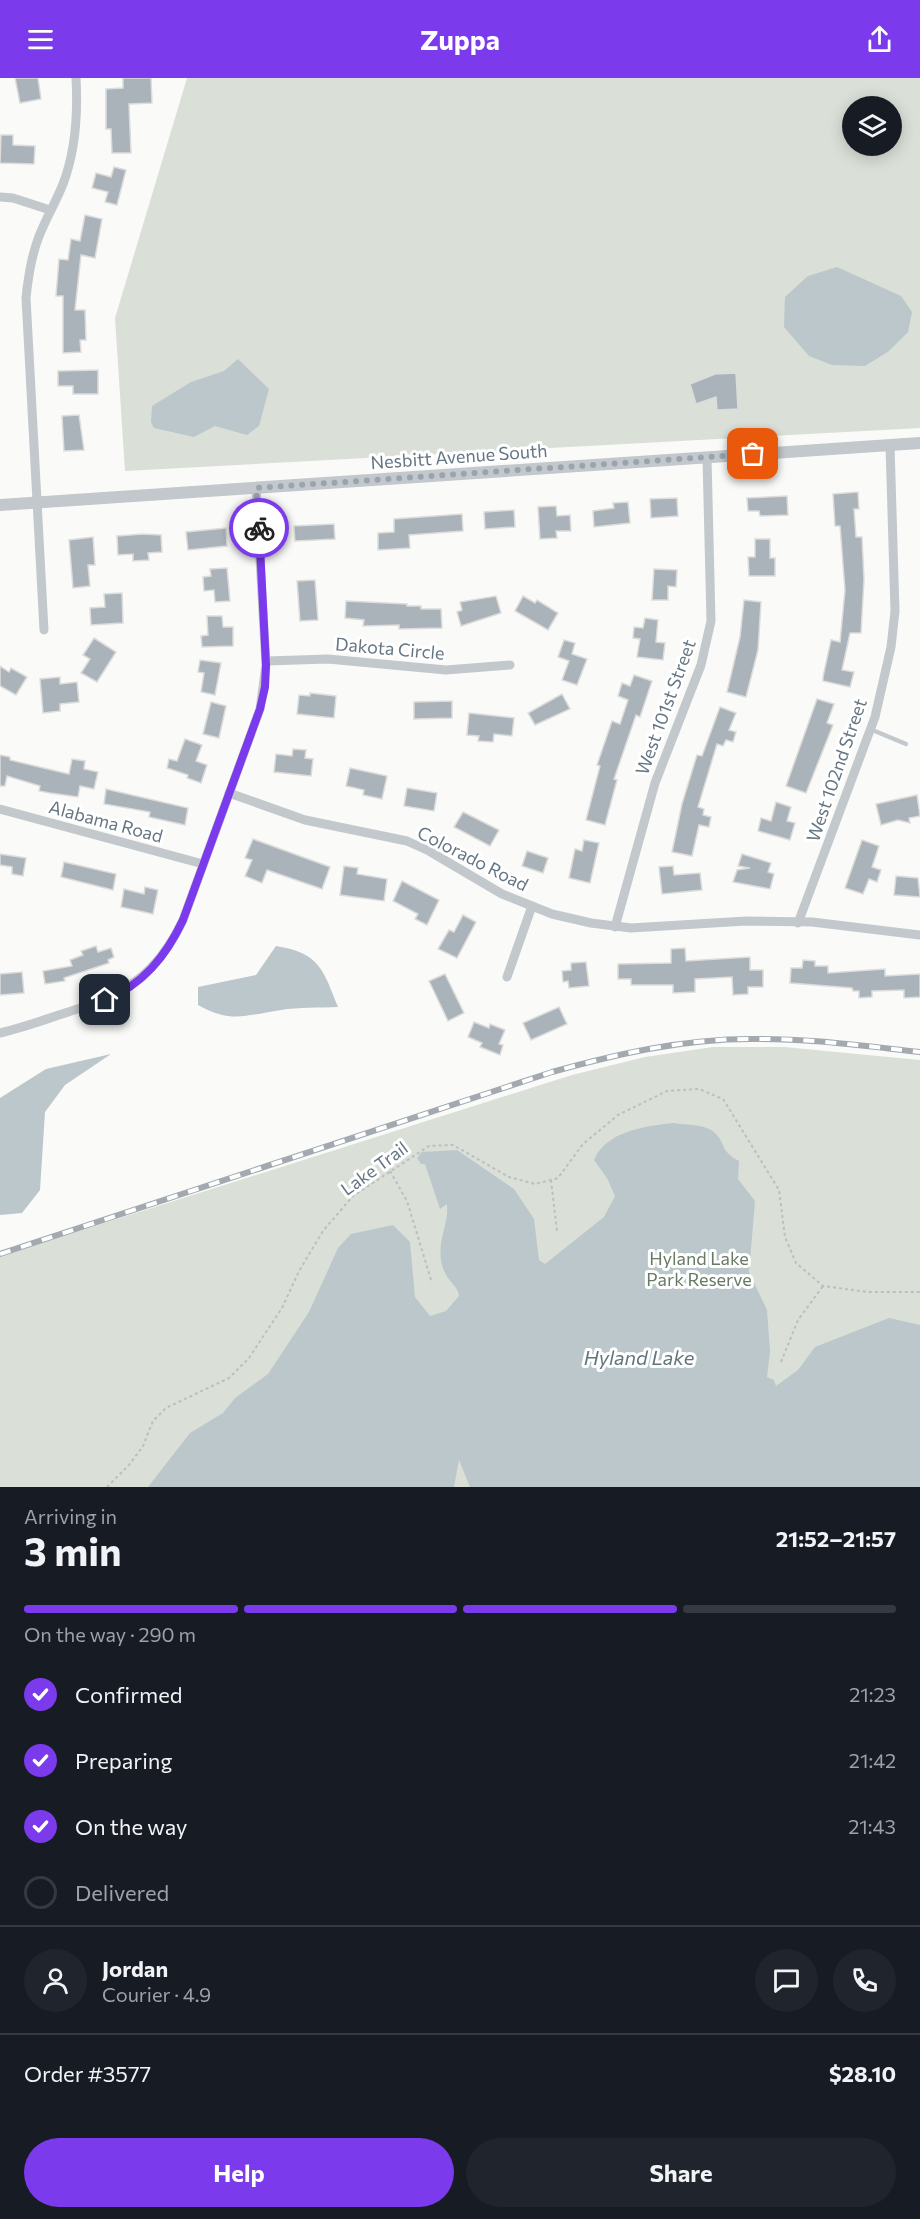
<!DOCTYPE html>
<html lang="en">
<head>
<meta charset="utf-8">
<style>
  :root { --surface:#171b24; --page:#20242c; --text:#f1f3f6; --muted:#9ea1a6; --line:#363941; --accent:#7c3aed }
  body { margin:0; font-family:Commissioner,sans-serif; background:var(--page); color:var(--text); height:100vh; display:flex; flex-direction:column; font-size:22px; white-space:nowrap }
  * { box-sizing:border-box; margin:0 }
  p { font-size:20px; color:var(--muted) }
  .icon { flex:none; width:33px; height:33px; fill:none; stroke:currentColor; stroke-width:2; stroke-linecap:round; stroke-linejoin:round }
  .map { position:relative; height:1409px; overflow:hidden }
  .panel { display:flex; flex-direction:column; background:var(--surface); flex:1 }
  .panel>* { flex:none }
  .tools { position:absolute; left:842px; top:18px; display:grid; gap:12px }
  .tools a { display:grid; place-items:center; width:60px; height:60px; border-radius:50%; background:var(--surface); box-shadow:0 3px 15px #0003; font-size:30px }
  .pin { position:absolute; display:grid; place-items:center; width:51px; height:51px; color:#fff; margin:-26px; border-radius:12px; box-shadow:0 3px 9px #0006 }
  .courier { position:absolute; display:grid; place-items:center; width:60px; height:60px; margin:-30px; border:4px solid #7c3aed; border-radius:50%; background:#fff; color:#222; box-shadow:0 2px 8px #0007 }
  .overview em { font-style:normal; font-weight:700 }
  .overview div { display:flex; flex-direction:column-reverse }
  .overview { display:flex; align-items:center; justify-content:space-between; height:102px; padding:0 24px }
  h1 { font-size:39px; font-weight:700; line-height:45px }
  .bar { display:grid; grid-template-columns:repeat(4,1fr); gap:9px 6px; align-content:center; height:72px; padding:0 24px }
  .bar i { height:8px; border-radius:4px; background:var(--line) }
  .bar .active { background:var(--accent) }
  .bar p { grid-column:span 4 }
  .line { display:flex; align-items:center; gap:15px; padding:0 24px; border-top:2px solid var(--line) }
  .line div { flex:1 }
  .round { display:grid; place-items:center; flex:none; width:63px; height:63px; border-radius:32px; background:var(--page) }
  ol { padding:0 24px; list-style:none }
  li { display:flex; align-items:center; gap:18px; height:66px }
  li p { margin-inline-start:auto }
  li .icon { padding:6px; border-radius:50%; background:var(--accent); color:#fff; stroke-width:4 }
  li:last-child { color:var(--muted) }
  li i { width:33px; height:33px; border:3px solid var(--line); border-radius:50% }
  .cta { display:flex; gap:12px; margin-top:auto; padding:12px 24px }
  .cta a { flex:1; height:69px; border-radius:36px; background:var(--accent); color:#fff; font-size:24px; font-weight:700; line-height:69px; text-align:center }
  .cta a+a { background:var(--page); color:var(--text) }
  header { display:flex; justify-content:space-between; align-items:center; height:78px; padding:0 24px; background:var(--accent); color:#fff; font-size:27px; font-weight:700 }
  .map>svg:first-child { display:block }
</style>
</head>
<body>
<header><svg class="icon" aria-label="menu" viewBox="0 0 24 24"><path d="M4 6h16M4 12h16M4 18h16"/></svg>Zuppa<svg class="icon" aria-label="share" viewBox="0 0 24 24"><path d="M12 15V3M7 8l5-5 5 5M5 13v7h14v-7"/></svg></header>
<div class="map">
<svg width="920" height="1409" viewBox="0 0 920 1409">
  <rect width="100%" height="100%" fill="#fafaf8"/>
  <!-- green -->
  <g fill="#dadfd7" fill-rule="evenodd">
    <path d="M187,0H920V350L125,393L115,240ZM852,28H891V68H852Z"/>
    <path d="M713,969H784L920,982V1409H0V1178L572,997L645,979Z"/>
  </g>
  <!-- water -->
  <g fill="#bbc7cb">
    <path d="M837,189L901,218L912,234L908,254L889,273L865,288L832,287L809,278L784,249L785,219L808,198Z"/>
    <path d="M238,281L269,311L259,348L247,357L215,348L194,359L154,350L151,344L152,328L191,304L224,293Z"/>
    <path d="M276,868C320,875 323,892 338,929C319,930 299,929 281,932C246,937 232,946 198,927V909L256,897Z"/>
    <path d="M111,976L65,1007L45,1034L40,1112L22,1135L0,1137V1020L46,991Z"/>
    <path d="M673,1045C686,1047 706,1046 715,1055C727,1067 719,1072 739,1083L738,1101L755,1123L749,1194L767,1232L770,1273L767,1299L774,1302L776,1308L798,1292L815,1269L889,1240L920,1247V1409H470L459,1382L454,1409H148L190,1355L223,1335L235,1320L268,1296L309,1234L338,1170L351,1156L393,1147L410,1164L415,1219L430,1238L446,1233L459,1218C458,1206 444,1203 441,1182C438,1160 449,1146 447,1126L440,1131L425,1086H421L417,1080L422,1074L457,1072L514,1111L534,1141L539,1182L545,1186L604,1139L615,1118L607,1100L594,1082C606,1053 646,1048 673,1045Z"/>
  </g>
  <!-- building -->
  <g fill="#aab3b9" stroke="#dcdcda" stroke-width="1.5">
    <path d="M15,0H38L41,21L20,25Z"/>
    <path d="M123,0H151L152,25L129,26L131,75H112L111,51H106V11L123,10Z"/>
    <path d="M1,57H13V67L35,68L34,86L0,85Z"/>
    <path d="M114,89L126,92L117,127L105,124L108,114L92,110L96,95L111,99Z"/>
    <path d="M85,137L102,141L95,180L81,177L75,232H85L86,262H80L81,274L63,275V218H56L59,181L68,182L71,161L80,163Z"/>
    <path d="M98,292V316H73V308H58V293Z"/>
    <path d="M736,295L738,331L717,332L716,319L696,326L690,306L715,296Z"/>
    <path d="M79,337L84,372L64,373L62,338Z"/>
    <path d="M858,414L859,431H854L856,459H862L864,501L861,555H850L842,592L854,594L850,609L823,603V599L831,562L840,564L845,512L840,448H835L833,416Z"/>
    <path d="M787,418L788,437L760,438L759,433H748L747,420Z"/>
    <path d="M677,420L678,438L651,440L650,421Z"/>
    <path d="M628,424L630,445L594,449L593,433L614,430L613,425Z"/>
    <path d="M556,428L557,438L570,437L571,453H556L557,460L540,461L538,429Z"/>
    <path d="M514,432L515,449L485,451L484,434Z"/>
    <path d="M462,436L463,453L409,457L410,470L378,472V455L394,454V441Z"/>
    <path d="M334,446L335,461L295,463L294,448Z"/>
    <path d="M226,450L227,468L188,472L186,454Z"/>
    <path d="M143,456L161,457L162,474L148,475L149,482L133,483V476L118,477L117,458Z"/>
    <path d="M93,459L95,487H88L90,508L73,510L69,462Z"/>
    <path d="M755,461H770V480H775V498H749L748,479H755Z"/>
    <path d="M227,490L230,523L215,524L214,512L204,513L203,499L211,498L210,491Z"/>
    <path d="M654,491L677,492L676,509L668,508V522H652Z"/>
    <path d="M315,502L318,542L300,543L297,503Z"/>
    <path d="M122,515L123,545L91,547L90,530L105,529L104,516Z"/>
    <path d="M496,518L501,535L461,548L457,534L462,532L460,524Z"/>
    <path d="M523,518L535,525L537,522L558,535L548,552L515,533Z"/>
    <path d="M744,522L761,524L758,572L746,619L727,614L740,559Z"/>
    <path d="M346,523L407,526V528H421V531H441L442,550L399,551V547L363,548L364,542L345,540Z"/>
    <path d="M207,538H222L223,549H233V568L202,569L201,558L208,557Z"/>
    <path d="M645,540L658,542L656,564L665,565L663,582L637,579L640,561L633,560L634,549L643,550Z"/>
    <path d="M94,560L116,574L97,604L81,595L90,581L83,577Z"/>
    <path d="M564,562L575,565L572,576L587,581L577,607L562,602L569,583L558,579Z"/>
    <path d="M200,582L221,585L215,617L201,614L204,595L198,594Z"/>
    <path d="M0,588L9,594L11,590L27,599L16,617L0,608Z"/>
    <path d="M634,597L652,603L640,639L636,637L614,701L617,702L605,747L586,742L600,688L597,687L612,643L620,646L628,622L618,618L622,605L630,608Z"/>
    <path d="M60,599V606L77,604L79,624L60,626V633L43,635L40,601Z"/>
    <path d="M310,615L336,618L334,640L297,636L299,617L310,618Z"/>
    <path d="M562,616L570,631L535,647L528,635Z"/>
    <path d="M817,621L834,626L827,645L833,647L806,715L786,708Z"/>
    <path d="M452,623V640L414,641V624Z"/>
    <path d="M211,624L226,628L219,660L203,656Z"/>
    <path d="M720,629L736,635L729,652L736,654L733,664L726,662L723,668L717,666L698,729L704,731L703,737L711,739L709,749L699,747L692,778L672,774L682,726L697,677L702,678Z"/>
    <path d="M469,635L514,640L512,658L494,656L493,664L478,663L479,658L467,657Z"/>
    <path d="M185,661L202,667L196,683L207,687L201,705L187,700L188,697L167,690L169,681L177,683Z"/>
    <path d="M293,671L306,672L305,680L313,681L311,698L274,694L276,676L292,678Z"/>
    <path d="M0,677L10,679V682L69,696L72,681L85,683L84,691L98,694L94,711L80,708L78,719L50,715L39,713L40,708L7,698L5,708H0Z"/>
    <path d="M350,690L387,698L382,721L363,717L364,712L346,708Z"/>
    <path d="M407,710L437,715L434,733L404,728Z"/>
    <path d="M106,711L188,730L185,747L149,739L150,734L104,726Z"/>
    <path d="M917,717L920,738L909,740L910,745L898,742L881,747L876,726Z"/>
    <path d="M776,724L791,729L787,743L795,745L790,762L758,753L761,740L771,743Z"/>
    <path d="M463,734L499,752L490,768L454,749Z"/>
    <path d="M253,761L330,789L322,811L267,792L262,805L245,798L252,782L245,780Z"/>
    <path d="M584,762L599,765L590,805L569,800L575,771L582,773Z"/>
    <path d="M862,762L879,768L872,789L881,792L877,804L869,801L863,816L845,810Z"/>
    <path d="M527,773L548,780L543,795L522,788Z"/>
    <path d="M0,776L26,780L23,798L12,796V789L0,787Z"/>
    <path d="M742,776L771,785L768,794L774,796L770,811L733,804L737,792L750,790L738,788Z"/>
    <path d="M64,784L116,796L113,812L61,799Z"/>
    <path d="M344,788L358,790L357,796L387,801L384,823L340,817Z"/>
    <path d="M673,788L674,797L700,795L702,812L662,816L659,789Z"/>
    <path d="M896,798L918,800L920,819L894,817Z"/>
    <path d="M402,803L439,822L427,847L415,841L418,836L393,823Z"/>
    <path d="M145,809L158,812L153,836L121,829L124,811L144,816Z"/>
    <path d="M463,837L476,844L457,880L438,871L449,852L454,854Z"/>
    <path d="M96,868L98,874L111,870L114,879L108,882L109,885L64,900L65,903L45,906L43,893L72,888L70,882L83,877L81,873Z"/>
    <path d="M685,870L686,883L750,879V892H763V909H748V916L733,917L732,899L695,901V914L673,915V907H631V901H618V886L671,885V871Z"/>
    <path d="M803,882L815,883V888H828V895L885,891V898L920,896V919L904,920V912L872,913V919L859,920V913H853L852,910L790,905L791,890H802Z"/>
    <path d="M586,884L589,908L569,910L568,903L563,904L562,893L571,892V885Z"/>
    <path d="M22,894L24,915L0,917V896Z"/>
    <path d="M445,896L464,935L448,943L429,903Z"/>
    <path d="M559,929L567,946L531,962L523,945Z"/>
    <path d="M474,944L489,950L490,946L505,952L499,966L503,967L500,977L480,969L482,965L468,959Z"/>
  </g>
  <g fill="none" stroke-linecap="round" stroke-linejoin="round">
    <!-- path -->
    <g stroke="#bbbfc2" stroke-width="2" stroke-dasharray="3 3" stroke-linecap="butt">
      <path d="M390,1093L407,1123L432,1205"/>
      <path d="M551,1102L557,1153"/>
      <path d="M781,1284L798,1242L823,1208"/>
      <path d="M107,1409L129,1387L143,1368L153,1343L166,1330L229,1300L249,1280L282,1230L299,1193L323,1153L353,1118L429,1068L453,1067L509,1099L535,1106L558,1100L583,1066L618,1037L667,1013L699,1011L723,1021L779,1112L785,1159L796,1185L823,1208L868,1214H920"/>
    </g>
    <!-- service -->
    <path stroke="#c3c8cc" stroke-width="4.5" d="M870,651L906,666"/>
    <!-- minor -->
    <g stroke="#c3c8cc" stroke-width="9">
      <path d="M0,119L13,120L50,132"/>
      <path d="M44,552L26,220C28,200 31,180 38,161C45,142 56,124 63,106C76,72 78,36 76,0"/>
      <path d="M266,583L328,581L446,592L510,587"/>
      <path d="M229,715L305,742L407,763L429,773L502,816L552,836L591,845L631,850L746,843L812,844L920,857"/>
      <path d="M0,731L203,786"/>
      <path d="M798,845L875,639L891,569L895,533L890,367"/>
      <path d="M615,849L655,705L701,587L711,543L707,380"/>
      <path d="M507,899L532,828"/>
      <path d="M0,955C21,950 41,943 62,936C122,917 155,901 183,842L260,631L266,587L256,410"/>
    </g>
    <!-- tertiary -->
    <path stroke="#c3c8cc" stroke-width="12" d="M0,427L920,365"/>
    <!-- rail casing -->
    <g stroke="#a2aab0" stroke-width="6">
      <path id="rail" d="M0,1176L552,994C617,976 682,961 751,961C807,960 864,968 920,974"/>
    </g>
    <!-- rail -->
    <use href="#rail" stroke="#fff" stroke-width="4" stroke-dasharray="11" stroke-linecap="butt"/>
  </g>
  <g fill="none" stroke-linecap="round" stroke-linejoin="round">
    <!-- done -->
    <path stroke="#99a4ac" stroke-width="6" stroke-dasharray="0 10.8" d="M259,450L256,410L753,376"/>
    <!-- route -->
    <path stroke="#7c3aed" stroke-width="8" d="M105,922C143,907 166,878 183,842L260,631L265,609L266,587L259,450"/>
  </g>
  <g text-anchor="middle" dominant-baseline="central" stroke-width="6" stroke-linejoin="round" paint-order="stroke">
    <!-- street labels -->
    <g font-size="18" fill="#657683" stroke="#fff">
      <text transform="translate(459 378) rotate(-4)">Nesbitt Avenue South</text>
      <text transform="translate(390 570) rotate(5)">Dakota Circle</text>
      <text transform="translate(665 629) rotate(-70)">West 101st Street</text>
      <text transform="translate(836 692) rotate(-71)">West 102nd Street</text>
      <text transform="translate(106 743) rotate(15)">Alabama Road</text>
      <text transform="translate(473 780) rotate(27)">Colorado Road</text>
      <text transform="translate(374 1090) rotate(-36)">Lake Trail</text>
    </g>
    <!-- park labels -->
    <g font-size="18" fill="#687a64" stroke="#fff">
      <text x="699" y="1180">Hyland Lake<tspan x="699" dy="21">Park Reserve</tspan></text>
    </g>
    <!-- water labels -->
    <g font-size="20" font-style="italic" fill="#60757c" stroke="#fff">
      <text x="639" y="1279">Hyland Lake</text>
    </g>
  </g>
</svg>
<div class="tools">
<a><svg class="icon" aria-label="layers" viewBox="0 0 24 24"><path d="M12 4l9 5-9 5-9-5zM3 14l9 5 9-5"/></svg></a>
</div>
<div class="pin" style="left:753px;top:376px;background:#ea580c"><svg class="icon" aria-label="bag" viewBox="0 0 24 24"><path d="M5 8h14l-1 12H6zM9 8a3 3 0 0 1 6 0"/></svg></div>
<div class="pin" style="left:105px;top:922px;background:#1f2937"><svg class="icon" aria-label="home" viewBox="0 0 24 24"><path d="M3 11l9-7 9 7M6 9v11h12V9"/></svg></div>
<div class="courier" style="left:259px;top:450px"><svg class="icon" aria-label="bike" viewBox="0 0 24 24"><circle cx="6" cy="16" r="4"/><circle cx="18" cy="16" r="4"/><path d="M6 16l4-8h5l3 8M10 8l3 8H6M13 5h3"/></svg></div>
</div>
<section class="panel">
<div class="overview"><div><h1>3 min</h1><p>Arriving in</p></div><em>21:52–21:57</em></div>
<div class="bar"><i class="active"></i><i class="active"></i><i class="active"></i><i></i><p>On the way · 290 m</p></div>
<ol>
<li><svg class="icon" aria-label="check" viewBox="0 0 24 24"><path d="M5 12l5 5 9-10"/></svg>Confirmed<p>21:23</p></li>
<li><svg class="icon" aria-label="check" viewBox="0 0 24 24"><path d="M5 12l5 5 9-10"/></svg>Preparing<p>21:42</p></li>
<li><svg class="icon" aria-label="check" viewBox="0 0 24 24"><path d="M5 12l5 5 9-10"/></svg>On the way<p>21:43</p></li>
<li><i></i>Delivered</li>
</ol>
<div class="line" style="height:108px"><a class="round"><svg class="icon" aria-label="person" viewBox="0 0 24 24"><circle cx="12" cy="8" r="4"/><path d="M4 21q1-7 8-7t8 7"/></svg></a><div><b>Jordan</b><p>Courier · 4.9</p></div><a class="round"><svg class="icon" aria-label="chat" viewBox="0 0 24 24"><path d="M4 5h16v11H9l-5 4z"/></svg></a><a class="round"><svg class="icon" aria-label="phone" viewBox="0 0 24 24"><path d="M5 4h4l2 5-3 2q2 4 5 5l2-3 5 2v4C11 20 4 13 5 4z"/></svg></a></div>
<div class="line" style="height:78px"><div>Order #3577</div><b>$28.10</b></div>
<div class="cta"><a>Help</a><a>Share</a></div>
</section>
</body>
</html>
